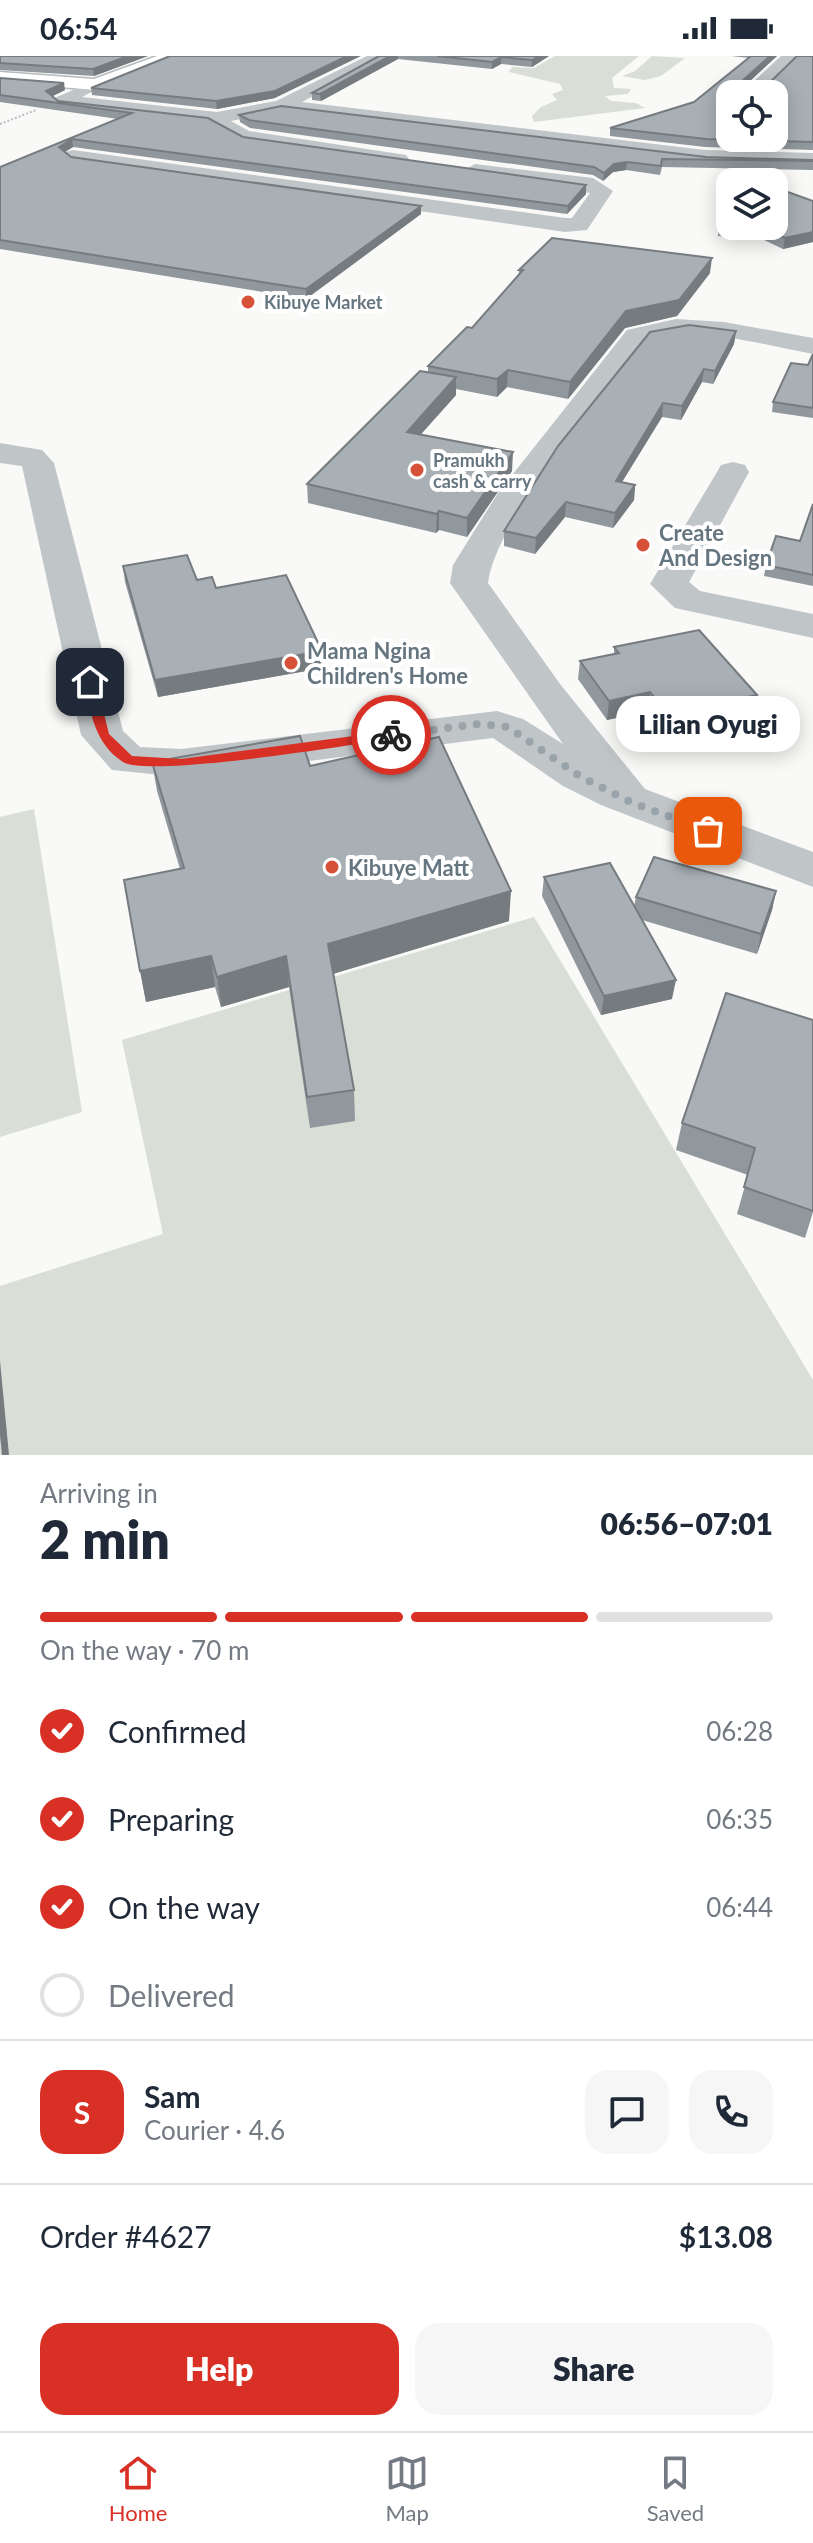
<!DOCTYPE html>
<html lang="en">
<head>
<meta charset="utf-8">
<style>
  :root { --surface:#fff; --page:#f6f6f7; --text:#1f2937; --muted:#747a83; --line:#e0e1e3; --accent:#d93025 }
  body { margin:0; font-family:Lato,sans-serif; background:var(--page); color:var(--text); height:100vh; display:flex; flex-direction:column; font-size:30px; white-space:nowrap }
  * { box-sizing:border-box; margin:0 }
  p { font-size:26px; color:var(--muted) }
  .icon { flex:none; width:44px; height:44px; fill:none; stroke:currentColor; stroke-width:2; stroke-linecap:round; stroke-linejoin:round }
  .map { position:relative; height:1399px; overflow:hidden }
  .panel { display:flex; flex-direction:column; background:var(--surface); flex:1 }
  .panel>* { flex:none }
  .buttons { position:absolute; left:716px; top:24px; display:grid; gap:16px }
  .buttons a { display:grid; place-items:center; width:72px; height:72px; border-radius:16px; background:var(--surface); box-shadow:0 4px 20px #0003; font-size:40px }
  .pin { position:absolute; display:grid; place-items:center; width:68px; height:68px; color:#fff; margin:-34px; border-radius:16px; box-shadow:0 4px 12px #0006 }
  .courier { position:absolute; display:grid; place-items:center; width:80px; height:80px; margin:-40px; border:6px solid #d93025; border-radius:50%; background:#fff; color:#222; box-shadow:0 2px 10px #0007 }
  .bubble { position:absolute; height:56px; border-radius:24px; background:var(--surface); box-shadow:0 4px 20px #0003; font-size:26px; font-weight:800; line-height:56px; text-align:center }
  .overview em { font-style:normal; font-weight:800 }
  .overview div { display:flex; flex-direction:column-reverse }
  .overview { display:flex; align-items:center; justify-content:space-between; height:136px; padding:0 40px }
  h1 { font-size:52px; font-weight:800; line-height:60px }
  .bar { display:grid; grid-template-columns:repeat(4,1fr); gap:12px 8px; align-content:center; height:96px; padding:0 40px }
  .bar i { height:10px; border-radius:6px; background:var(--line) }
  .bar .on { background:var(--accent) }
  .bar p { grid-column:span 4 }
  .line { display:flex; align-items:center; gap:20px; padding:0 40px; border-top:2px solid var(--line) }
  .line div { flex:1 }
  .round { display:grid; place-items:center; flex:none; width:84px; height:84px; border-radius:24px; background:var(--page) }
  ol { padding:0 40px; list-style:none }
  li { display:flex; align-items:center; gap:24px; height:88px }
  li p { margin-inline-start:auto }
  li .icon { padding:8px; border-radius:50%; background:var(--accent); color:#fff; stroke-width:4 }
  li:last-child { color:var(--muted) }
  li i { width:44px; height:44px; border:4px solid var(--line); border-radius:50% }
  .button { display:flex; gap:16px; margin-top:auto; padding:16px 40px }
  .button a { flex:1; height:92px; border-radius:24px; background:var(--accent); color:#fff; font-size:32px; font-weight:800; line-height:92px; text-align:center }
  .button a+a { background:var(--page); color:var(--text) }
  .status { display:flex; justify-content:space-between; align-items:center; height:56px; padding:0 40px; background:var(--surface); direction:ltr }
  .status svg { height:22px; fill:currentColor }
  .menu { display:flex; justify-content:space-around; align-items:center; height:112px; border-top:2px solid var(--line); background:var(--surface); font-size:22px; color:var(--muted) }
  .menu a { display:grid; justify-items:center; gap:4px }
  .menu .on { color:var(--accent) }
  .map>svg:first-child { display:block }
</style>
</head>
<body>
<div class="status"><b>06:54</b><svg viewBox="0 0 49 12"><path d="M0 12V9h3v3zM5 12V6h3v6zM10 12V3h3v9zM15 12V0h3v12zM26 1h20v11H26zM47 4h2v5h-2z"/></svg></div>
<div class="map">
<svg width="813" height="1399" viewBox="0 0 813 1399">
  <rect width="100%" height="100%" fill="#f9f9f7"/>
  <!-- green -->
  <g fill="#d9ded6">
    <path d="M555,0H639L612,22L614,32L631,33L628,38L605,40L611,45L636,47L645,52L534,66L532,60L541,51L557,44L552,38L563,34L560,28L509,16L512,11L534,12Z"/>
    <path d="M652,0L685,2L661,20L645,24L622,20L635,15Z"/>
    <path d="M34,753L82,1056L0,1081V761Z"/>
    <path d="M534,861L813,1324V1399H0V1230L163,1178L122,984Z"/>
  </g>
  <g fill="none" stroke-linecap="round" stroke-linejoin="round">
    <!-- major casing -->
    <g stroke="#b4b9bd" stroke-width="3">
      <path id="major" d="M157,0H180L96,34L0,26V16L94,23Z"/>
    </g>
    <!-- path -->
    <path stroke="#bbbec0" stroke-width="2" stroke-dasharray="2 2" stroke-linecap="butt" d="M0,68L36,54"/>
    <!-- minor -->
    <g fill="#c0c5c8" fill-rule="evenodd">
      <path d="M367,0H388L302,46L705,94L813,97V109L705,106L281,55L231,65L249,75L406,99L409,103L406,107L399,109L244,86L210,67L59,50L50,44L96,24L105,29L82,41L217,56L276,45Z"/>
      <path d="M781,0H799L760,38H740Z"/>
      <path d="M73,94L565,162H572L590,137L475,120L464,114L475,108L593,122L613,135L587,174L565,176L66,104L63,100L66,96Z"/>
      <path d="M676,263L724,266L813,282V298C761,289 699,268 647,286C604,341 496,462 488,527L560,628L645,733L813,796V831L601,749L563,730L493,682L181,721L112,714L81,679L22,410L0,407V387L42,394L54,407L123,675L140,691L181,693L497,655L523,663L563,688L450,527L453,509L498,437L627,274Z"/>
      <path d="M733,406L745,409L749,416L689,526L700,535L813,558V582L675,552L650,528L717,416L721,409Z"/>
    </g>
    <!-- major -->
    <use href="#major" fill="#fff" fill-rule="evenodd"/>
  </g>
  <!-- wall -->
  <g fill="#90979d">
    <path d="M0,0H148L94,20L0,14Z"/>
    <path d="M379,0H549L532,11L501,8L492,13L398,3L321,45L312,44V37Z"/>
    <path d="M731,0H777L741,33H763L813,0V94L705,91L610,80V72L694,46L749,2Z"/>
    <path d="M0,22L65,34L52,40L58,45L208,62L243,81L586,138L567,158L73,91L65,96L71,101L421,158L306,243L0,193V111L118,63L0,46Z"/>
    <path d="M91,32L275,42L217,53L92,39Z"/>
    <path d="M239,59L706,101L813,104V114L662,111L660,119L626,114L613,116L603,125L593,119L250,72L240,66Z"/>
    <path d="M813,145V186L783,193L762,183L718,180L719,169Z"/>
    <path d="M519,214L710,217L677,260L625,272L568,343L507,331L497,341L456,333V339L420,379L512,415L467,481L439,474L436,477L308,447L307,428L428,317V310L472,272L519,219Z"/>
    <path d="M736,275L734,288L713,328L702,326L681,364L662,361L622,426L635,429L634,444L613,472L565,461L535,498L504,490V475Z"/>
    <path d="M813,298V362L772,356L773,346L808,309Z"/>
    <path d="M813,448V530L764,520L766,509L800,485Z"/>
    <path d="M123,510L197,524L216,532L322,595L323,612L158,641L125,526Z"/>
    <path d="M614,591L757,639L753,657L665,677L648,655L607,664L578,623L580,605L614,598Z"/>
    <path d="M152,706L310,710L509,865L333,918L354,1034L355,1065L310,1072L289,931L221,951L215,931L146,946L124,824L180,813L157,735Z"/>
    <path d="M544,821L634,850L636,841L776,835L772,854L757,898L642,864L672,943L601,959L542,840Z"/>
    <path d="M813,964V1156L805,1182L737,1158L748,1119L676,1094L682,1067Z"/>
  </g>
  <!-- shaded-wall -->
  <g fill="#767b7f">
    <path d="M128,0H148L94,20L93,13Z"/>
    <path d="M347,0H361L275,42L217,53L216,45Z"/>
    <path d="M390,0H398V3L321,45L320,38Z"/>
    <path d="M539,0H549L532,11V4Z"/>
    <path d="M770,0H777L738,36L739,28Z"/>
    <path d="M501,1V8L492,13V6Z"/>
    <path d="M64,27L65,34L47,43L46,35Z"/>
    <path d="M72,83L73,91L60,99L59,91Z"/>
    <path d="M627,106L626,114L613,116L603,125L604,117L614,108Z"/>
    <path d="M586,129V138L567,158L568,150Z"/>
    <path d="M421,150V158L306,243V233Z"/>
    <path d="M813,176V186L783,193L785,182Z"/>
    <path d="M712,202L710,217L677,260L625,272L568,343L570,326L626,255Z"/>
    <path d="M736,275L734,288L713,328L715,315Z"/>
    <path d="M704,313L702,326L681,364L682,350Z"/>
    <path d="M508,314L507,331L497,341V323Z"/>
    <path d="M456,321V339L407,394V376Z"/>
    <path d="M663,347L662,361L614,439L616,425Z"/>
    <path d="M513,396L512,415L467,481V462Z"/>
    <path d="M635,429L634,444L613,472L615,457Z"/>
    <path d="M566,446L565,461L535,498L536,482Z"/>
    <path d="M439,455V474L436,477L437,458Z"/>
    <path d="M322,595L323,612L158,641L155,624Z"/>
    <path d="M650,636L648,655L607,664L609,645Z"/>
    <path d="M757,639L753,657L665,677L668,658Z"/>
    <path d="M511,835L509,865L329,919L328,888Z"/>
    <path d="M776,835L772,854L757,898L761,878Z"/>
    <path d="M211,900L215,931L146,946L140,915Z"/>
    <path d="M286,900L289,931L221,951L217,921Z"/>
    <path d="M676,924L672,943L601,959L604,940Z"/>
    <path d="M0,1305L9,1399H2L0,1379Z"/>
  </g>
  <!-- building -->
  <g fill="#a8b0b6" stroke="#767b7f" stroke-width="2" fill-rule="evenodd">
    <path d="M0,0H128L93,13L0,7Z"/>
    <path d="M170,0H347L275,35L216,45L91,32Z"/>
    <path d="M379,0H390L320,38L312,37Z"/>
    <path d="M437,0H539L532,4L501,1L492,6Z"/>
    <path d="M751,0H770L739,28V33H763L797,0H813V86L706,83L610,72L694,46ZM730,38H774V82H730Z"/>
    <path d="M0,22L64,27L46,35L58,45L208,62L243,81L586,129L568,150L72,83L59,91L71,101L421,150L306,233L0,184V111L132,57L0,39Z"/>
    <path d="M281,50L706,101L813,104V105L662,103L661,110L627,106L614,108L604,117L594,111L249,64L239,59Z"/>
    <path d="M730,115L760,126H730V170L719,169Z"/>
    <path d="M774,131L813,145V176L785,182L764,173L732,170H774Z"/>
    <path d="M552,182L712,202L679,244L626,255L570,326L508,314L497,323L428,310L467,271L472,272L523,214H519Z"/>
    <path d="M689,269L736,275L715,315L704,313L682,350L663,347L616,425L635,429L615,457L566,446L536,482L504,475L558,390L650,276Z"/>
    <path d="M813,298V352L773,346L791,307L808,309Z"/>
    <path d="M420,315L456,321L407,376L513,396L467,462L439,455L437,458L307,428Z"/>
    <path d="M813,448V519L766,509L776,480L800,485Z"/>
    <path d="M187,499L197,524L212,521L216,532L286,519L322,595L155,624L123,510Z"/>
    <path d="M699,574L757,639L668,658L650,636L609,645L580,605L619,597L614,591Z"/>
    <path d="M300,680L310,710L439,681L511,835L328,888L354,1034L307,1041L286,900L217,921L211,900L140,915L124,824L184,812L152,706Z"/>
    <path d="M654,801L776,835L761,878L636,841Z"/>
    <path d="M610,807L676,924L604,940L544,821Z"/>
    <path d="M726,937L813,964V1155L744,1131L755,1092L682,1067Z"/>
  </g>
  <!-- route -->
  <path fill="#d93025" d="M90,623L96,626L109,678L132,700L181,703L391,675L397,679L391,683C350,689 148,722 123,706C94,687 91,657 84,626Z"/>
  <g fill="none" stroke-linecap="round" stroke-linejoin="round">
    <!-- done -->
    <path stroke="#99a4aa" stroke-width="8" stroke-dasharray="0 14.4" d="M391,679L479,668L508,671L581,721L633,747L708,775"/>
  </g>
  <!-- markers -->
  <g fill="#d75139" stroke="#fff" stroke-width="3">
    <circle cx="248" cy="246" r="8"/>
    <circle cx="417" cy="414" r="8"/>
    <circle cx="643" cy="489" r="8"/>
    <circle cx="291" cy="607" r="8"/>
    <circle cx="332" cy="811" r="8"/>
  </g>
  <g text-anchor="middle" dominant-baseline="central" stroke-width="8" stroke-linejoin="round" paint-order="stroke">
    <!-- far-poi labels -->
    <g font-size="18" font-weight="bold" fill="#667680" stroke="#fff" text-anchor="start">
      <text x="264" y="246">Kibuye Market</text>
      <text x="433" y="404">Pramukh<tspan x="433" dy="21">cash &amp; carry</tspan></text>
    </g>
    <!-- poi labels -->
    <g font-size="22" font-weight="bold" fill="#667680" stroke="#fff" text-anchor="start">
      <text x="659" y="476">Create<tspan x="659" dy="25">And Design</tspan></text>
      <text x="307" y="594">Mama Ngina<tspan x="307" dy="25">Children's Home</tspan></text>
      <text x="348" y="811">Kibuye Matt</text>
    </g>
  </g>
</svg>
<div class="buttons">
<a><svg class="icon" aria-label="locate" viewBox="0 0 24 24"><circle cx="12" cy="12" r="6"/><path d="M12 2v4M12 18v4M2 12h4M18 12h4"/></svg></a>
<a><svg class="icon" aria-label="layers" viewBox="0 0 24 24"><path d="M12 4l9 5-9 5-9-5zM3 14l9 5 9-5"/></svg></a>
</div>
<div class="pin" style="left:708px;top:775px;background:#ea580c"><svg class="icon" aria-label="bag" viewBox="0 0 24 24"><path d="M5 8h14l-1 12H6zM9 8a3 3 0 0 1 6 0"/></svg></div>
<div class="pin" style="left:90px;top:626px;background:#1f2937"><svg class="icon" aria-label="home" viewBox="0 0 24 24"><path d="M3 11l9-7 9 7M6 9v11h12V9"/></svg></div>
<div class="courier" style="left:391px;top:679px"><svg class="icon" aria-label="bike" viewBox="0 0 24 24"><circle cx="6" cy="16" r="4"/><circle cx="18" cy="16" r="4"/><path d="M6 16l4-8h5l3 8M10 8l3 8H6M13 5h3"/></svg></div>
<div class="bubble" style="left:616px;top:640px;width:184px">Lilian Oyugi</div>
</div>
<section class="panel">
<div class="overview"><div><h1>2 min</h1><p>Arriving in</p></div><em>06:56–07:01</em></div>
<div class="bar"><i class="on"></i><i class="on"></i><i class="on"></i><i></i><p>On the way · 70 m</p></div>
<ol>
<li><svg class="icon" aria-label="check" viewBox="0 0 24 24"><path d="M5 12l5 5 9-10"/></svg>Confirmed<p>06:28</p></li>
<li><svg class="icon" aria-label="check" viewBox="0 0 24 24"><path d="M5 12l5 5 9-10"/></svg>Preparing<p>06:35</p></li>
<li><svg class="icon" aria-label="check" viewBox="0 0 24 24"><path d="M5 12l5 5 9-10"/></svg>On the way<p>06:44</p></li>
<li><i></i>Delivered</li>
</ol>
<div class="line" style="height:144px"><b class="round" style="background:var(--accent);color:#fff">S</b><div><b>Sam</b><p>Courier · 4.6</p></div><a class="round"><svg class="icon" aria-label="chat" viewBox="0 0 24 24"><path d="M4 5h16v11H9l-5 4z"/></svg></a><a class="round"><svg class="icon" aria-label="phone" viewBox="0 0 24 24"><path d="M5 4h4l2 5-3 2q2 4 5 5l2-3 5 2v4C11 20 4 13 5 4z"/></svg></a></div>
<div class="line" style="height:104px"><div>Order #4627</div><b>$13.08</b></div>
<div class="button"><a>Help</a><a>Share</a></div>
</section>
<nav class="menu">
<a class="on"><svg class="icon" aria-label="home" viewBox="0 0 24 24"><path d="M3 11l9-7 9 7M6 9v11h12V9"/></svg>Home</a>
<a><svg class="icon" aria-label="map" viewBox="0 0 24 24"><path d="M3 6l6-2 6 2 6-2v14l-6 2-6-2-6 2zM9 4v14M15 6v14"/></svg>Map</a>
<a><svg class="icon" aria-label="saved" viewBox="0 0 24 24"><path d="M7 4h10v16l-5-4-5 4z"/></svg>Saved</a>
</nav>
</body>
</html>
